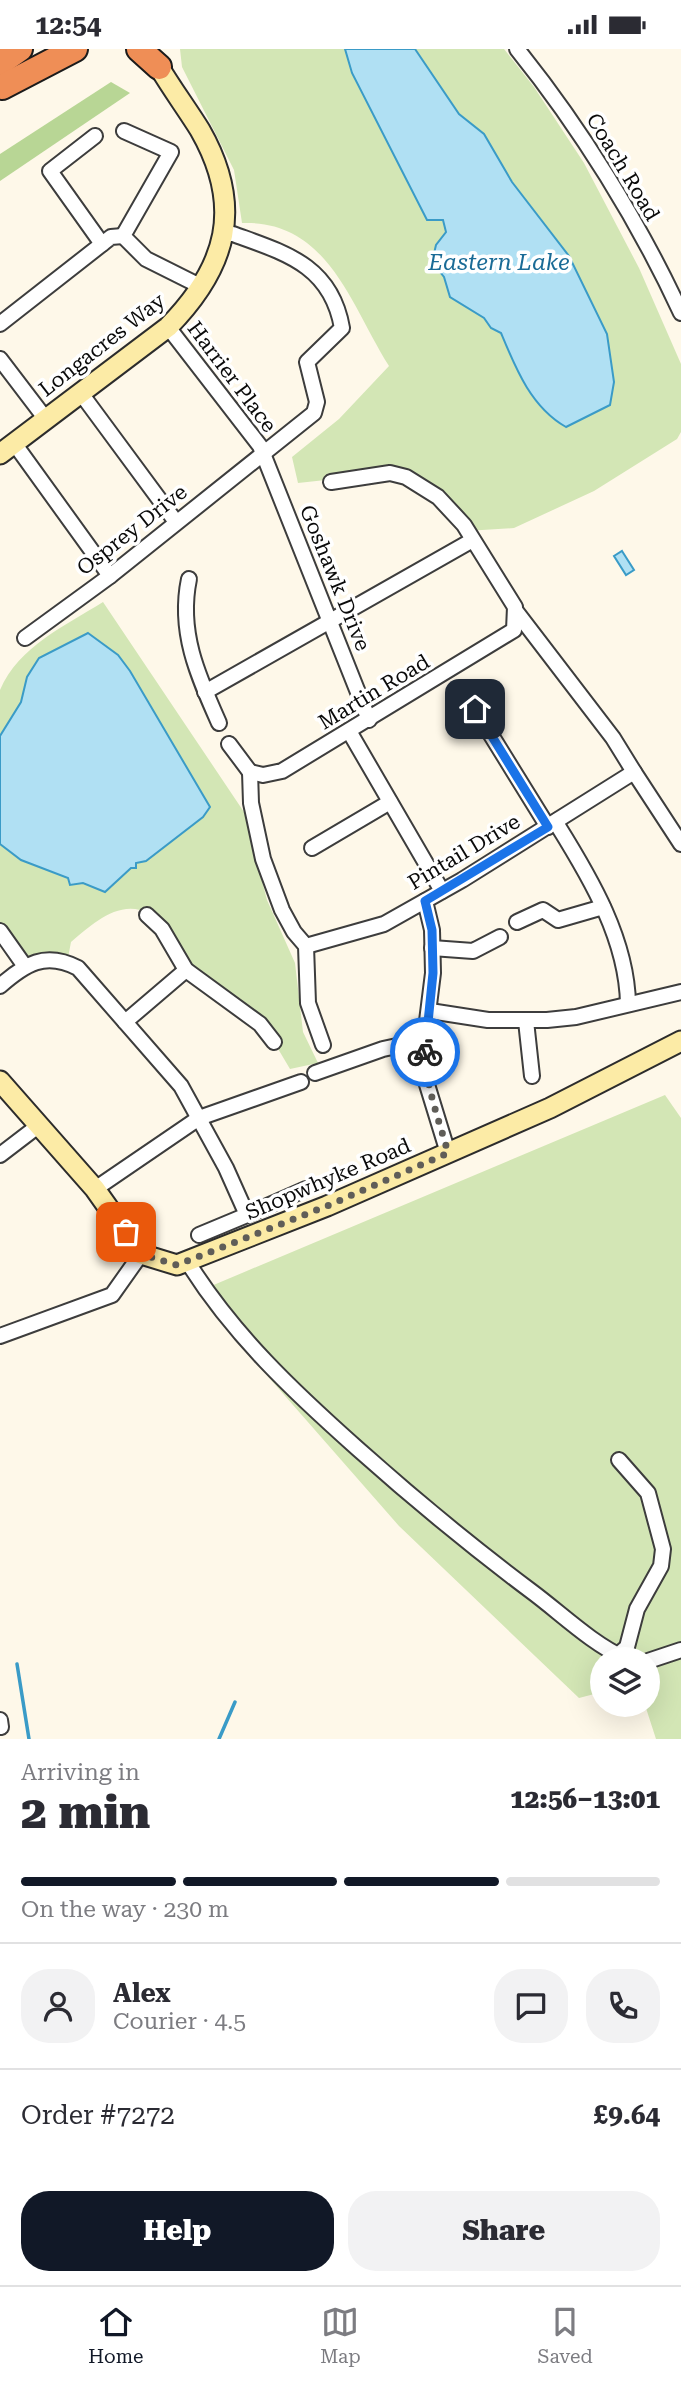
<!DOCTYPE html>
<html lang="en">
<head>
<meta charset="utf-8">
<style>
  :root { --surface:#fff; --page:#f2f2f3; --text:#2b2b33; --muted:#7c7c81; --line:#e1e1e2; --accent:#111827 }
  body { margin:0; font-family:"Roboto Serif",serif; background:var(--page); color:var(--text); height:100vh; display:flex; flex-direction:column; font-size:26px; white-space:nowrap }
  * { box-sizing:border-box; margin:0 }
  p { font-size:23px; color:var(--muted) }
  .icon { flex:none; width:38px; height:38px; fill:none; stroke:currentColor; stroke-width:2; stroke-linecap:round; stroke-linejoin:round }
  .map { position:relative; height:1690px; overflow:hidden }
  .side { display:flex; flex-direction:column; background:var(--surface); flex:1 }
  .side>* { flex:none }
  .buttons { position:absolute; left:590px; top:1598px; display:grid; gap:14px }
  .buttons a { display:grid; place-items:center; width:70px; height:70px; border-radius:50%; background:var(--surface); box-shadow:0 7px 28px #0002; font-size:35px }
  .pin { position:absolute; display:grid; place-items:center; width:60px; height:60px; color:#fff; margin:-30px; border-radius:14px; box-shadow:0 4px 10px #0006 }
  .courier { position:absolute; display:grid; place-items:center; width:70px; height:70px; margin:-35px; border:5px solid #1a73e8; border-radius:50%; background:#fff; color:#222; box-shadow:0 2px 9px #0007 }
  .summary em { font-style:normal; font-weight:800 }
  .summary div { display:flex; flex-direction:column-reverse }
  .summary { display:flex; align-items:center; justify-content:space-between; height:119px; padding:0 21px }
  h1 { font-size:46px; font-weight:800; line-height:52px }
  .bar { display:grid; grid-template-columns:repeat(4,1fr); gap:10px 7px; align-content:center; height:84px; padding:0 21px }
  .bar i { height:9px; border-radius:5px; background:var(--line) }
  .bar .selected { background:var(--accent) }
  .bar p { grid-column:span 4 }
  .line { display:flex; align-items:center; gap:18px; padding:0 21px; border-top:2px solid var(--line) }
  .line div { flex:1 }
  .round { display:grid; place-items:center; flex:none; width:74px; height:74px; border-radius:28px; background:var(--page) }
  .primary-button { display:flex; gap:14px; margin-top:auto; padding:14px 21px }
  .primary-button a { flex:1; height:80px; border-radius:28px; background:var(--accent); color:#fff; font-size:28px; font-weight:800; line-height:80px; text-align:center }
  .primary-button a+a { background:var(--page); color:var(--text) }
  .status { display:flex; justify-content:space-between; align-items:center; height:49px; padding:0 35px; background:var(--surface); direction:ltr }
  .status svg { height:19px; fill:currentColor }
  .tab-bar { display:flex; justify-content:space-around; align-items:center; height:98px; border-top:2px solid var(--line); background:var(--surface); font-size:19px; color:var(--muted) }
  .tab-bar a { display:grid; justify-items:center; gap:4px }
  .tab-bar .selected { color:var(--accent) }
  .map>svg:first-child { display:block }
</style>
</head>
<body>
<div class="status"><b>12:54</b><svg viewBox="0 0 49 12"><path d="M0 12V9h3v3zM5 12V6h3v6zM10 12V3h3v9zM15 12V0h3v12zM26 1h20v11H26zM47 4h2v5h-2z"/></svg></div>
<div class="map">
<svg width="681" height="1690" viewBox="0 0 681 1690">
  <rect width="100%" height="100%" fill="#fef8e9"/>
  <!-- green -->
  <g fill="#d3e6b5">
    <path d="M180,0H504L534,38L584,114L639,219L681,315V383L677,390L594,442L514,479L466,482L454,463L390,424L298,434L292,408L339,370L389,317C350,255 328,171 242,174L234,121L182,18Z"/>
    <path d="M103,553L244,763L267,851L295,914L303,983L318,1014L290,1020L274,993L186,921L140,861C114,854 89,878 71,893L67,914L24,916L0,882V641C19,597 65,577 103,553Z"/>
    <path d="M665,1046L681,1069V1690H656L645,1656L648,1610H602V1643L579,1649L399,1477L209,1260L204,1240Z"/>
  </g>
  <!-- forest -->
  <path fill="#b8d695" d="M111,33L130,44L0,132V105Z"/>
  <!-- water -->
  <g fill="#b0e0f3" stroke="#3a9bc7" stroke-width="2">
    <path d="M345,0H415L459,65L484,85L512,133L569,207L607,285L614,333L610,356L566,378C531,358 516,320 501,284L491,279L484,269L450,248L444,228L432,213L436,196L446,183L443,171H427L352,24Z"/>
    <path d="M622,502L634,521L626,526L614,507Z"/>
    <path d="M88,584L118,606L130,622L210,758L203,768L146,812L136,814V819H131L105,843L83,834L70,836L68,829L21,811L0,795V687L21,653L27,628L39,609Z"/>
  </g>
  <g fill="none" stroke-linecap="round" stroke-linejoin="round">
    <!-- stream -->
    <g stroke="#3a9bc7" stroke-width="3.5">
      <path d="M17,1615L29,1690"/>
      <path d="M219,1690L235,1653"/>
    </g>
    <!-- street casing -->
    <g stroke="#3d3d3d" stroke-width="18">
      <g id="street">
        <path d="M517,0C580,78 639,173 681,264"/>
        <path d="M124,82L171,103L123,187L146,210L202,238"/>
        <path d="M95,87L50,122L102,195"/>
        <path d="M0,275L111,188L123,187"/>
        <path d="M168,278L260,397L369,671"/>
        <path d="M0,310L45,369"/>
        <path d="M80,343L176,473"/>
        <path d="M14,394L110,527"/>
        <path d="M189,530C178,583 198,627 219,674"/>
        <path d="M25,589L110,527L314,364L317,353L307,313L342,279C331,216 285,204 233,185H224"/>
        <path d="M205,643L471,492"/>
        <path d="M475,660L548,778"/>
        <path d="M349,682L442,842"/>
        <path d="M229,695L250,723"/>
        <path d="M250,723L263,726L282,722L514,581L515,558L464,476L438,448L406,428L390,424L331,433"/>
        <path d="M250,723L251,754L263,810L282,861L294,883L306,897L308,954L323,996"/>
        <path d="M634,723L681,795"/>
        <path d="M558,771V777C591,830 627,891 628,955"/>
        <path d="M312,799L390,753"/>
        <path d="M425,852L432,881L433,924L425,988V1029L448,1104"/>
        <path d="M147,866L162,880L186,921L260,975L274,993"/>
        <path d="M517,873L543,861L558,871L603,858"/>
        <path d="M0,882L24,916"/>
        <path d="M306,897L384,875L462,831L634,723L613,689L515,561"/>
        <path d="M432,899L473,902L500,888"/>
        <path d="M0,937C25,915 45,902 78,919L181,1037L226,1119L247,1166L306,1140"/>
        <path d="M430,962L488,971H547L576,968L681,943"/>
        <path d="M526,972L532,1027"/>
        <path d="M125,973L186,921"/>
        <path d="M315,1024L383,1000L425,991"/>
        <path d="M0,1106L38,1077"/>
        <path d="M95,1140L199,1069L301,1033"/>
        <path d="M199,1186L247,1166"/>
        <path d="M187,1212C233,1286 294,1343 358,1400C414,1450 471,1497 531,1542C562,1565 591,1594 626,1610"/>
        <path d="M0,1287L112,1246L141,1205"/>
        <path d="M618,1606L627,1598L637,1560L661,1517L663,1500L648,1444L619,1411"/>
        <path d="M648,1612L681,1601"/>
        <path d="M0,1671L1,1678"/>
      </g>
    </g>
    <!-- secondary casing -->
    <g stroke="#2c2c2c" stroke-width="23">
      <g id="secondary">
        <path d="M0,405L168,278C227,218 244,158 200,81C187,60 172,40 159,18"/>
        <path d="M0,1032L95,1140L141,1205L177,1216L327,1157L550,1059L681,992"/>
      </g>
    </g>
    <!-- highway casing -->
    <g stroke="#1b1b1b" stroke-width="28">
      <g id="highway">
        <path d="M139,0L159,18"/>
        <path d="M0,14L20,0"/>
        <path d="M2,38L75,0"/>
      </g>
    </g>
    <!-- street -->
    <use href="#street" stroke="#fff" stroke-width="14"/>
    <!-- secondary -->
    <use href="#secondary" stroke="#fceba6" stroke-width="19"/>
    <!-- highway -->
    <use href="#highway" stroke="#ef8e56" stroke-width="24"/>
  </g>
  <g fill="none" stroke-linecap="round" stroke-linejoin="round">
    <!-- done -->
    <path stroke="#5f5d58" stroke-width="7" stroke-dasharray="0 12.6" d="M126,1183L141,1205L177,1216L327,1157L448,1104C439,1070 426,1039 425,1003"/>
    <!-- route -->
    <path stroke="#1a73e8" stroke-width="9" d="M425,1003L433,924L432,881L425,852L548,778L475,660"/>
  </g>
  <g text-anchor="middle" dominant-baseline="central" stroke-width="7" stroke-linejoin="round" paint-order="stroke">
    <!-- street labels -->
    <g font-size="21" fill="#0a0a0a" stroke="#fff">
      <text transform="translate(623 118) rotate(59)">Coach Road</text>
      <text transform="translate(102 296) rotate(-38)">Longacres Way</text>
      <text transform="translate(232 328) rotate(53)">Harrier Place</text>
      <text transform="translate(132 481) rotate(-38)">Osprey Drive</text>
      <text transform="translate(335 529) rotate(68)">Goshawk Drive</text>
      <text transform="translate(374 643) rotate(-31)">Martin Road</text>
      <text transform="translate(464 803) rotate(-31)">Pintail Drive</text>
      <text transform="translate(328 1130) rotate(-23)">Shopwhyke Road</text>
    </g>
    <!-- water labels -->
    <g font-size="23" font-style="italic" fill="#1a6b96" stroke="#fff">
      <text x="499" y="213">Eastern Lake</text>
    </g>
  </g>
</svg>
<div class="buttons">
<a><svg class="icon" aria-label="layers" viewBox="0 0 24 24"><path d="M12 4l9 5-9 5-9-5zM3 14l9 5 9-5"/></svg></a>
</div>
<div class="pin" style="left:126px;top:1183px;background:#ea580c"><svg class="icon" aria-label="bag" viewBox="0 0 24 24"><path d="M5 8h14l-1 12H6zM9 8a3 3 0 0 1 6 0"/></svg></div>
<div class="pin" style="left:475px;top:660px;background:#1f2937"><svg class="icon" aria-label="home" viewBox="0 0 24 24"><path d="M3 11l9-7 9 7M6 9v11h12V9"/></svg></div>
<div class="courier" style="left:425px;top:1003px"><svg class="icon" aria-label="bike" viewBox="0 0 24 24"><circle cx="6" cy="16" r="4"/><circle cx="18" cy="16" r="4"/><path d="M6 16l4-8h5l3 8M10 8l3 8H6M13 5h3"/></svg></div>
</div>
<section class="side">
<div class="summary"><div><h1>2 min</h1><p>Arriving in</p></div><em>12:56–13:01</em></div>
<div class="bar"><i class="selected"></i><i class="selected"></i><i class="selected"></i><i></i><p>On the way · 230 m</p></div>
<div class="line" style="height:126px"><a class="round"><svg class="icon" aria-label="person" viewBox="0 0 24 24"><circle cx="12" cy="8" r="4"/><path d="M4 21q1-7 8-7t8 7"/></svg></a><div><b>Alex</b><p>Courier · 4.5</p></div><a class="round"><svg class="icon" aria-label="chat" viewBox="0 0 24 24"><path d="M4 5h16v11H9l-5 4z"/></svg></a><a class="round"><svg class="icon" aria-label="phone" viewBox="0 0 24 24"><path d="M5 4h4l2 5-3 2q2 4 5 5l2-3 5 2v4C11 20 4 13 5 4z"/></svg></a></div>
<div class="line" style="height:91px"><div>Order #7272</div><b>£9.64</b></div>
<div class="primary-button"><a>Help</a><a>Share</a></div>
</section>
<nav class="tab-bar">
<a class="selected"><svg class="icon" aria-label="home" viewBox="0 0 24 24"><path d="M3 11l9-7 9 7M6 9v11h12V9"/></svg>Home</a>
<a><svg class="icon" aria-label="map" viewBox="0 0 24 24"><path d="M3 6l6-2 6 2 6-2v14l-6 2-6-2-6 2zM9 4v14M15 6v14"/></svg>Map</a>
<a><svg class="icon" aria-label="saved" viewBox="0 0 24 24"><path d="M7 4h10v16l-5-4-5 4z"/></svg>Saved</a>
</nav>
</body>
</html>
